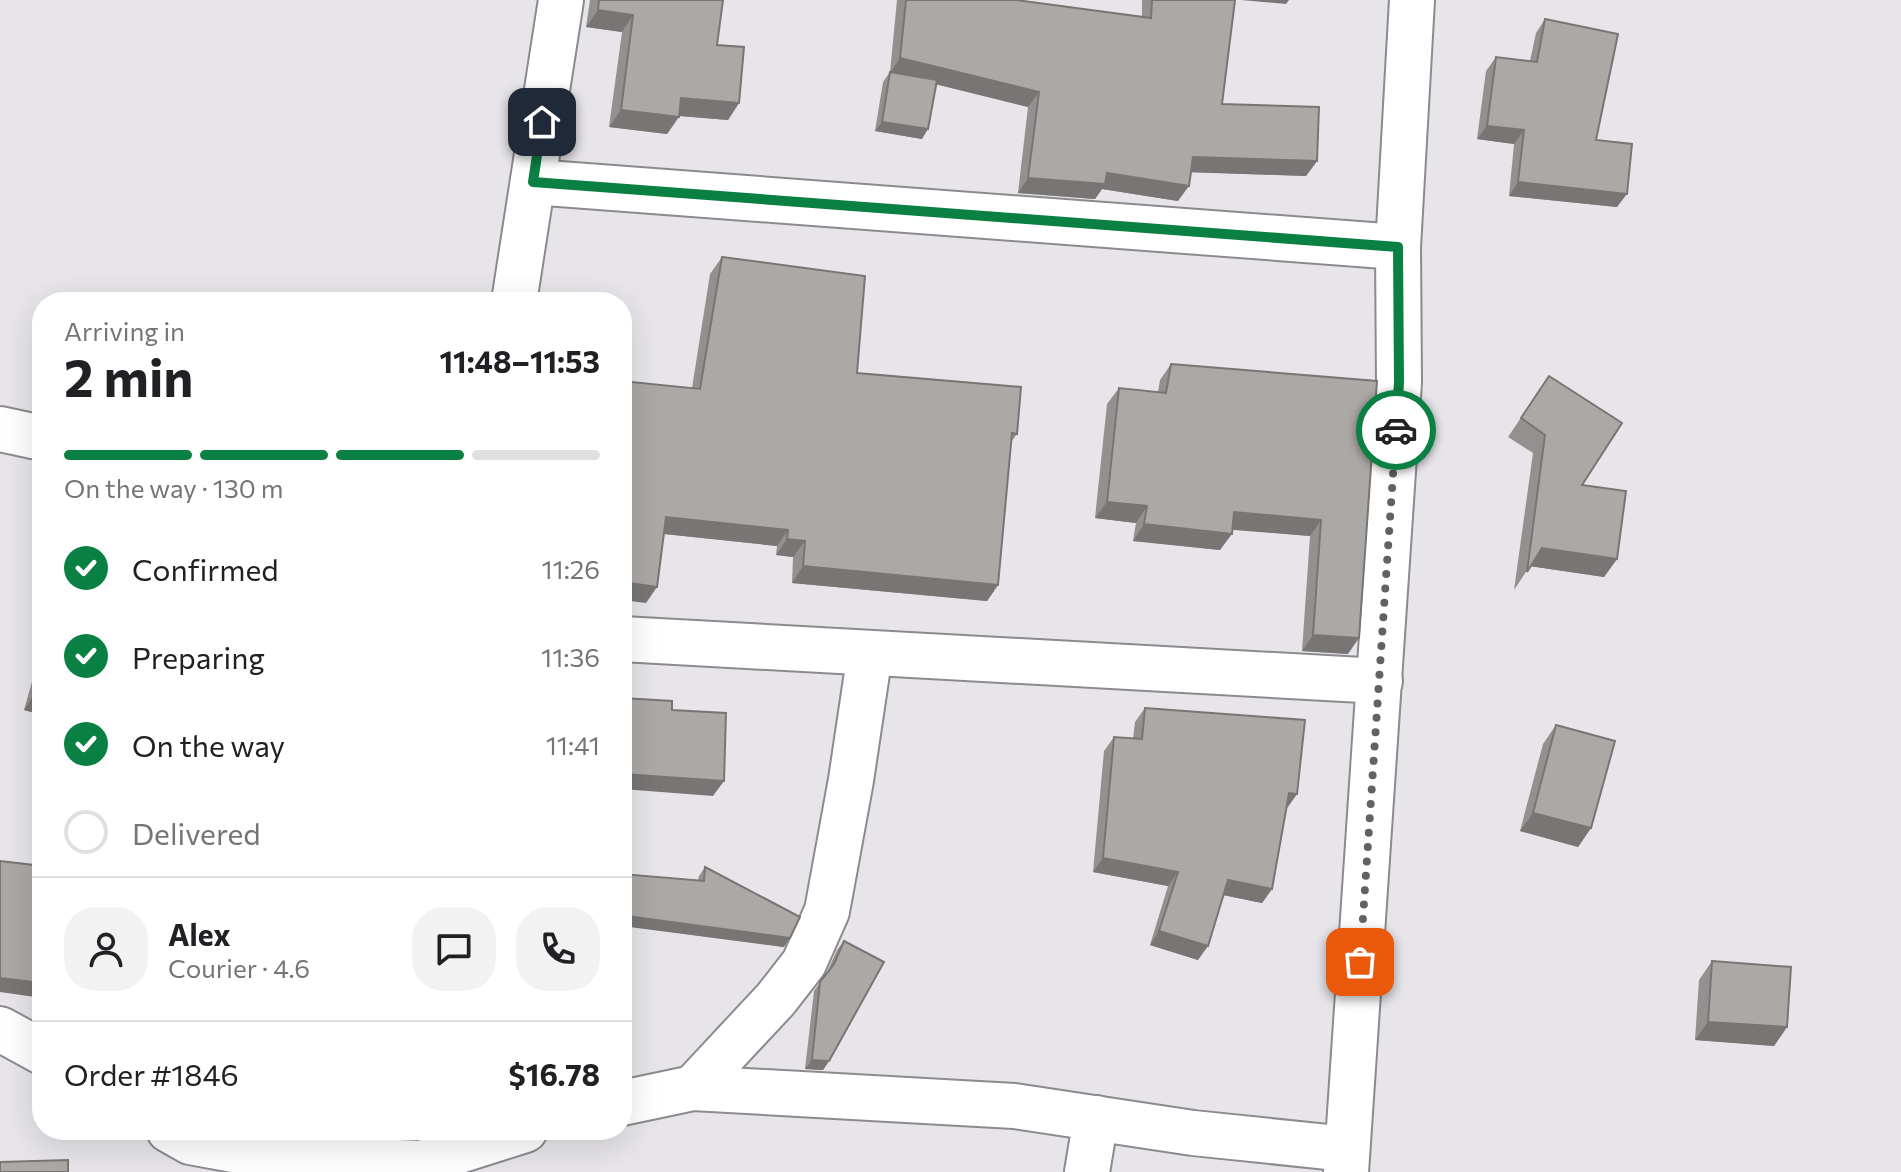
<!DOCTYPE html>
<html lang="en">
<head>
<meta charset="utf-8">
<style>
  :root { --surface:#fff; --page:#f2f2f2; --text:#202124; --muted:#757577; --line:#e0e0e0; --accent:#0b8043 }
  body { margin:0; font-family:Commissioner,sans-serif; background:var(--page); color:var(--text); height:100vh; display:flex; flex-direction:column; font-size:30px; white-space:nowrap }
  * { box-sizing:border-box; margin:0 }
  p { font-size:26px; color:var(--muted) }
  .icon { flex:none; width:44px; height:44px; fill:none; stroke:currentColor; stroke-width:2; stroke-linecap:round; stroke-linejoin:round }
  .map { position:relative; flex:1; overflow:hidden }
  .drawer { position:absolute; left:32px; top:292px; width:600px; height:848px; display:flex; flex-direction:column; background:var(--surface); border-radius:32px; box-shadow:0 8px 32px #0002 }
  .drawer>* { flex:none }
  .pin { position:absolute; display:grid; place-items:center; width:68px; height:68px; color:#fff; margin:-34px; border-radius:16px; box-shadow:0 4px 12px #0006 }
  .courier { position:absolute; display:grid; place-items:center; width:80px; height:80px; margin:-40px; border:6px solid #0b8043; border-radius:50%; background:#fff; color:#222; box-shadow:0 2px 10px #0007 }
  .headline em { font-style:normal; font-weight:700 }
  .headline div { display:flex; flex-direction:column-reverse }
  .headline { display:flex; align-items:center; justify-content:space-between; height:136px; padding:0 32px }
  h1 { font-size:52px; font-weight:700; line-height:60px }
  .bar { display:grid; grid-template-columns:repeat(4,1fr); gap:12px 8px; align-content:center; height:96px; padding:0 32px }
  .bar i { height:10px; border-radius:6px; background:var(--line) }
  .bar .current { background:var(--accent) }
  .bar p { grid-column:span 4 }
  .line { display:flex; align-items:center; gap:20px; padding:0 32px; border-top:2px solid var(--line) }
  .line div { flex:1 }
  .round { display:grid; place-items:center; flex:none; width:84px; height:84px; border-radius:32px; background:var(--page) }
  ol { padding:0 32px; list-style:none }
  li { display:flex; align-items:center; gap:24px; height:88px }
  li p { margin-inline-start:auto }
  li .icon { padding:8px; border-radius:50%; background:var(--accent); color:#fff; stroke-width:4 }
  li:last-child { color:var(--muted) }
  li i { width:44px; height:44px; border:4px solid var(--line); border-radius:50% }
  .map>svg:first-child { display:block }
</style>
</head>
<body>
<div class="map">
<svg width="1901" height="1172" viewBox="0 0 1901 1172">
  <rect width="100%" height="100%" fill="#e7e5e9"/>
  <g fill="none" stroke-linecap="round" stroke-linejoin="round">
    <!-- minor casing -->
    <g stroke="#8c8a8e" stroke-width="48">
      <g id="minor">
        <path d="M533,182L1398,247"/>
        <path d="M514,302L561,0"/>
        <path d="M0,429L42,438"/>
        <path d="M622,639L1380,681"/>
        <path d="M0,1029L42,1052"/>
        <path d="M693,1088L776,999L804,963L827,911L851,780L870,653"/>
        <path d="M622,1103L693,1088L1014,1106L1193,1133L1347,1149"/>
        <path d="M169,1130L190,1142L266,1156L421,1163L525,1130"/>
        <path d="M1087,1172L1096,1118"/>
        <path d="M1346,1172L1399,382L1398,247L1412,0"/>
      </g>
    </g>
    <!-- minor -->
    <use href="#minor" stroke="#fff" stroke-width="44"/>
  </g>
  <!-- wall -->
  <g fill="#94908f">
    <path d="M590,0H723L717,45L739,103L728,120L679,116L667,134L609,127L622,32L586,27Z"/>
    <path d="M897,0H1016L1142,17V0H1235L1222,104L1317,161L1306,176L1191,172L1178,201L1102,189L1095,199L1018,193L1028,107L936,84L922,139L875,131L883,82L890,72Z"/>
    <path d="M1545,19L1596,140L1617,207L1509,196L1514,144L1477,139L1486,71L1496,57L1530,61L1536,33Z"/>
    <path d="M722,257L857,373L1017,434L1011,442L998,585L987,601L792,583L793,557L776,555L777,546L664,534L646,603L692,388L710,274Z"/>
    <path d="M1171,364L1377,381L1348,654L1302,651L1310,536L1232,529L1220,550L1133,541L1136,523L1095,518L1107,404L1119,388L1158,392L1160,380Z"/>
    <path d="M1549,376L1582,485L1617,559L1604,577L1530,566L1514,590L1533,453L1508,437Z"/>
    <path d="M42,646V715L24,710Z"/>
    <path d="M1145,708L1297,794L1287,808L1272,889L1262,903L1223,895L1198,960L1150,945L1168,886L1093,872L1104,751L1114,737L1133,739L1135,722Z"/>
    <path d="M1556,725L1591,828L1578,847L1520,831L1543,744Z"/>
    <path d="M705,867L790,938L784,947L625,926L622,874L698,880L699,876Z"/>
    <path d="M844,941L829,1061L823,1070L805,1069L814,991L827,972L837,950Z"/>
    <path d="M1712,961L1787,1027L1774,1046L1695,1040L1699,980Z"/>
  </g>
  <!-- shaded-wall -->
  <g fill="#787674">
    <path d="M1241,0H1289L1286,4Z"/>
    <path d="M598,10L633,15L622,32L586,27Z"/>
    <path d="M900,58L1039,92L1028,107L890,73Z"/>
    <path d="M681,98L739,103L728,120L669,115Z"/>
    <path d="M621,110L679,117L667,134L609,127Z"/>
    <path d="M882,122L928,129L922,139L875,131Z"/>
    <path d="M1487,126L1524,130L1514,144L1477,139Z"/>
    <path d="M1193,157L1317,161L1306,176L1183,172Z"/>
    <path d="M1107,173L1189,186L1178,201L1102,189L1095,199L1018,193L1028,178Z"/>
    <path d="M1518,182L1627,194L1617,207L1509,196Z"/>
    <path d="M1107,502L1147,506L1136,523L1095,518Z"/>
    <path d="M1234,512L1321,520L1310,536L1222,529Z"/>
    <path d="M666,517L788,530L777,546L655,533Z"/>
    <path d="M1144,524L1232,534L1220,550L1133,541Z"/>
    <path d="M787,539L805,541L793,557L776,555Z"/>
    <path d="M1542,548L1617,559L1604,577L1529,566Z"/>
    <path d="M803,566L998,585L987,601L792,583Z"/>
    <path d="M622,582L657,587L646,603L622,600Z"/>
    <path d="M1313,635L1359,638L1348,654L1302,651Z"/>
    <path d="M33,696L42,699V715L24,710Z"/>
    <path d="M622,774L724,781L713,796L622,789Z"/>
    <path d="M1289,793L1297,794L1287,808Z"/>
    <path d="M1533,813L1591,828L1578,847L1520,831Z"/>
    <path d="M1103,858L1178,872L1168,886L1093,872Z"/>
    <path d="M1228,880L1272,889L1262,903L1218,894Z"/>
    <path d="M626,916L790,938L784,947L622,926Z"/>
    <path d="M1159,931L1208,946L1198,960L1150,945Z"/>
    <path d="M0,978L42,983V998L0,992Z"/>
    <path d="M1708,1022L1787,1027L1774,1046L1695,1040Z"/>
    <path d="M812,1060L829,1061L823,1070L805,1069Z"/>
  </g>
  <!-- building -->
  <g fill="#aca8a6" stroke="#787674" stroke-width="2">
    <path d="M599,0H723L717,45L744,47L739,103L681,98L679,117L621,110L633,15L598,10Z"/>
    <path d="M906,0H1016L1151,18L1152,0H1235L1222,104L1319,107L1317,161L1193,157L1189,186L1107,173L1105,184L1028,178L1039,92L900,58Z"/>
    <path d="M1545,19L1618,34L1596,140L1632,144L1627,194L1518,182L1524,130L1487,126L1496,57L1537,62Z"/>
    <path d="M890,72L937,80L928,129L882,122Z"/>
    <path d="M722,257L865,276L857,373L1021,387L1017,434L1012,433L998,585L803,566L805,541L787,539L788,530L666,517L657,587L622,582V381L700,389Z"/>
    <path d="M1171,364L1377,381L1359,638L1313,635L1321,520L1234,512L1232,534L1144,524L1147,506L1107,502L1119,388L1166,393Z"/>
    <path d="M1549,376L1622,423L1582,485L1626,491L1617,559L1542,548L1527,572L1545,435L1521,418Z"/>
    <path d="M42,665V699L33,696Z"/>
    <path d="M622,698L672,701V710L726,713L724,781L622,774Z"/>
    <path d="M1145,708L1305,720L1297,794L1289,793L1272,889L1228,880L1208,946L1159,931L1178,872L1103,858L1114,737L1142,739Z"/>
    <path d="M1556,725L1615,741L1591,828L1533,813Z"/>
    <path d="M0,861L42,866V983L0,978Z"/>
    <path d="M705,867L800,917L790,938L626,916L622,959V874L704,881Z"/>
    <path d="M844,941L884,962L829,1061L812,1060L820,982L834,964Z"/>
    <path d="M1712,961L1791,967L1787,1027L1708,1022Z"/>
    <path d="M68,1160V1172H0V1162Z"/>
  </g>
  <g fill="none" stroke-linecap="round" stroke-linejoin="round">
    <!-- done -->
    <path stroke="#626163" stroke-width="8" stroke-dasharray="0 14.4" d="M1360,962L1396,430"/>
    <!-- route -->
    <path stroke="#0b8043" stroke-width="10" d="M542,122L533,182L1398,247L1399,382L1396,430"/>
  </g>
</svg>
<div class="pin" style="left:1360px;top:962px;background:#ea580c"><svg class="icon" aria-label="bag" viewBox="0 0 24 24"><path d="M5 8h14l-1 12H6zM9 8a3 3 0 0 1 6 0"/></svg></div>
<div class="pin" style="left:542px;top:122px;background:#1f2937"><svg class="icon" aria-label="home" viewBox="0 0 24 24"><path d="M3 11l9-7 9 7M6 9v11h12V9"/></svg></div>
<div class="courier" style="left:1396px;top:430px"><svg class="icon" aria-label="car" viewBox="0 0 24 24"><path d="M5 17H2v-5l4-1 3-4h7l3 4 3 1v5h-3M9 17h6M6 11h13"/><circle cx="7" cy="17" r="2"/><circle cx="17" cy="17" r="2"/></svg></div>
<section class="drawer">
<div class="headline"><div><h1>2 min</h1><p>Arriving in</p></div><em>11:48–11:53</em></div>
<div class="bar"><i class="current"></i><i class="current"></i><i class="current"></i><i></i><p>On the way · 130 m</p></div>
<ol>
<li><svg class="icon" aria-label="check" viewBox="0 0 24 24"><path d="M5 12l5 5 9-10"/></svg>Confirmed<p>11:26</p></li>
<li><svg class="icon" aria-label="check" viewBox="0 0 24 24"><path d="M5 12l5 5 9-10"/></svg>Preparing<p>11:36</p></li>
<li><svg class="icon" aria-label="check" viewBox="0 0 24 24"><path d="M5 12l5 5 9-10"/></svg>On the way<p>11:41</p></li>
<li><i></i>Delivered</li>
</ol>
<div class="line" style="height:144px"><a class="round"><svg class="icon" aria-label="person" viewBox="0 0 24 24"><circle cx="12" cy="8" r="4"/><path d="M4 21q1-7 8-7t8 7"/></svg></a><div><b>Alex</b><p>Courier · 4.6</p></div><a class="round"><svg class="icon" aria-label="chat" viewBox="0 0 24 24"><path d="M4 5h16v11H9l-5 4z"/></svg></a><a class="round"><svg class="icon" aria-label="phone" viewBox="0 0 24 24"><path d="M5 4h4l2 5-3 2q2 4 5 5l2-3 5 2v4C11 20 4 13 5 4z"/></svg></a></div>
<div class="line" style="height:104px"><div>Order #1846</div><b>$16.78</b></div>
</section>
</div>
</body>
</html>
